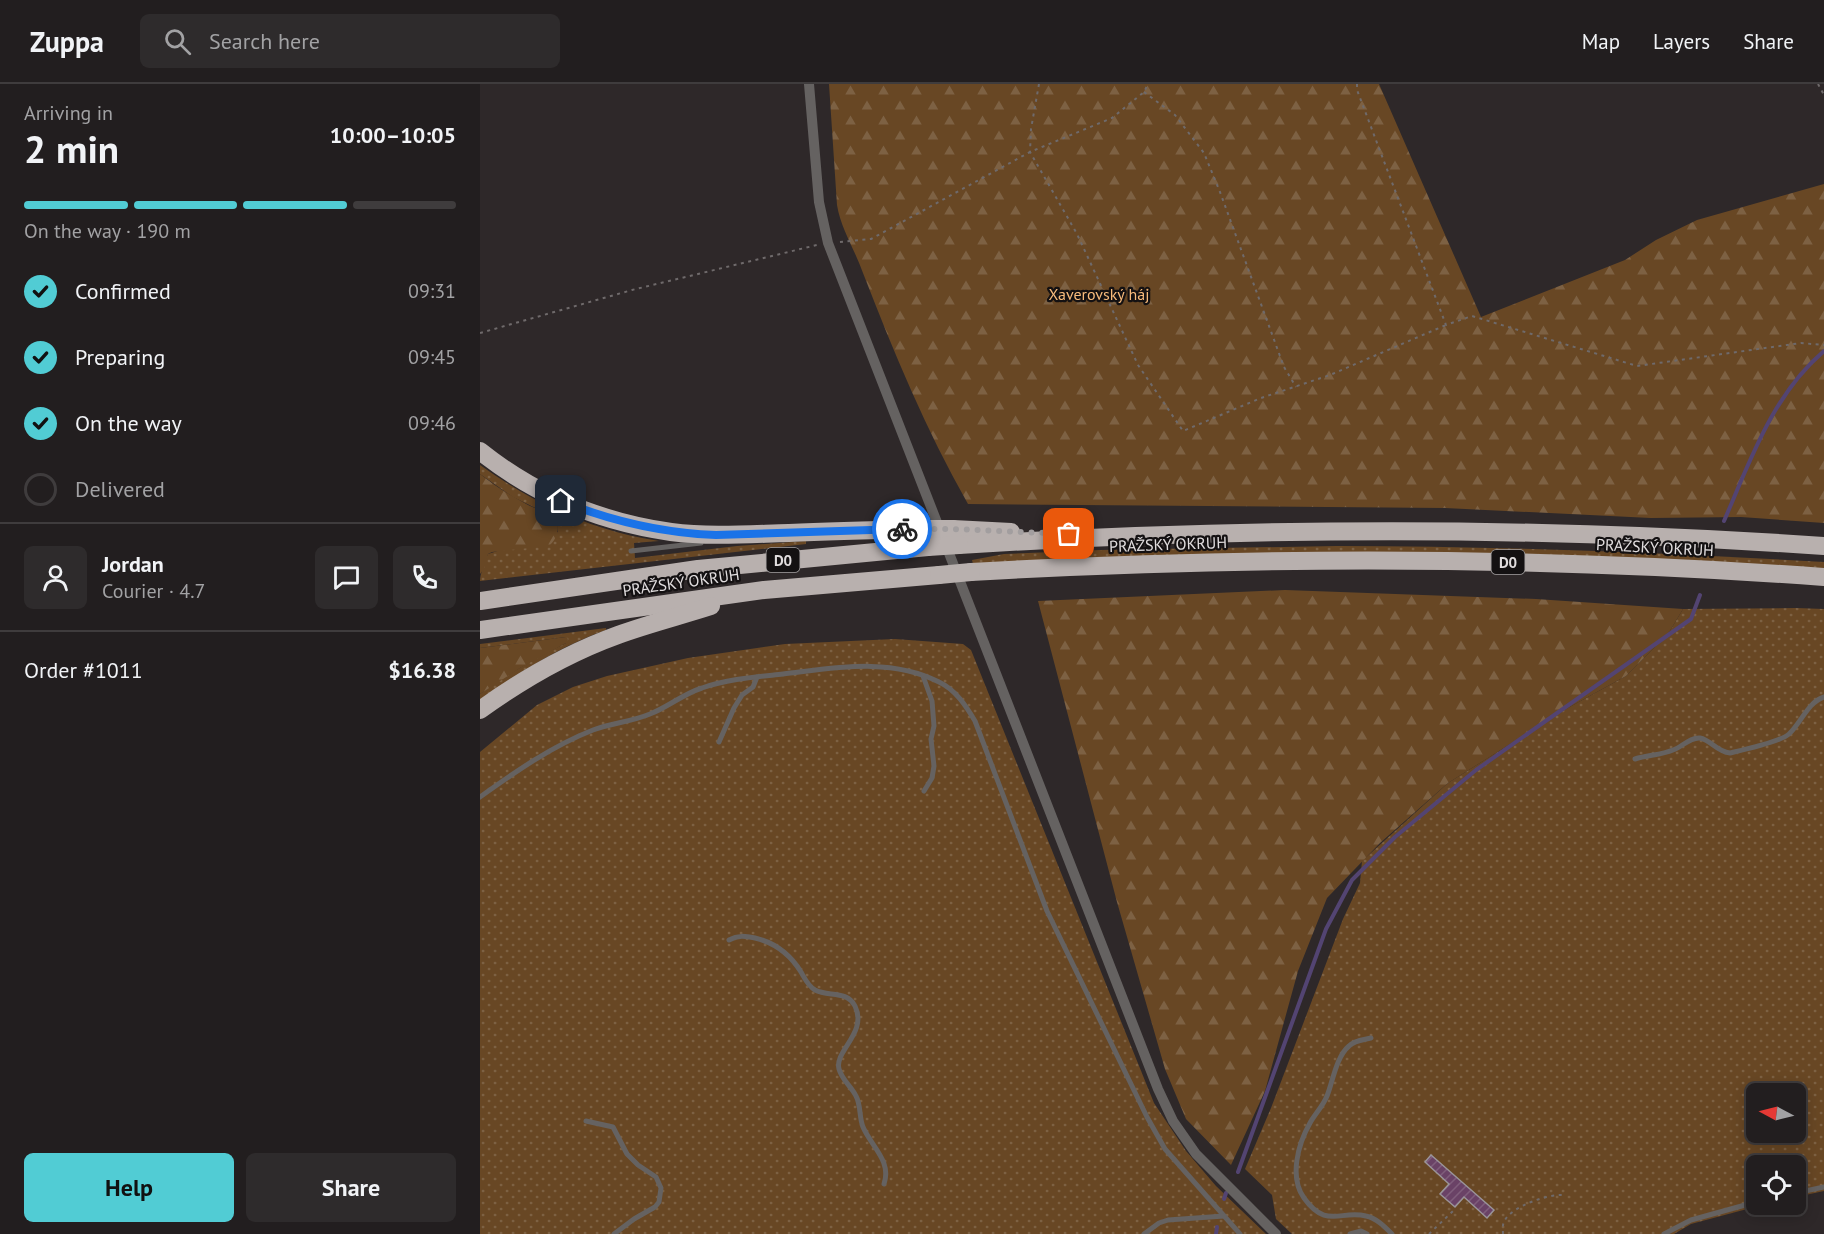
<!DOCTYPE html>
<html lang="en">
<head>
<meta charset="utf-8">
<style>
  :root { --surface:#221e1f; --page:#2e2b2c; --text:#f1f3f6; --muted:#a2a2a4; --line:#3f3c3d; --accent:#51ccd4 }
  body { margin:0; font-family:"PT Sans",sans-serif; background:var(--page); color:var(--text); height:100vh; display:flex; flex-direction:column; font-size:22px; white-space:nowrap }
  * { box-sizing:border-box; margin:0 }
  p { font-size:20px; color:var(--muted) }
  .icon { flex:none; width:33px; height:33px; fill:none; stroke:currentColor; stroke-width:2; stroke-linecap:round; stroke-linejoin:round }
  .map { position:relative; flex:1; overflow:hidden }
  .details { display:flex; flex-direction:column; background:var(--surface); width:480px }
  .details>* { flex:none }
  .needle { width:39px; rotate:277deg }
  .buttons { position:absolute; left:1266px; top:999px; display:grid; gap:12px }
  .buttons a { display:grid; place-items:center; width:60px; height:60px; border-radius:9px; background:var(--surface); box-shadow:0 3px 15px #0003,0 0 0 2px var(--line); font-size:30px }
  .pin { position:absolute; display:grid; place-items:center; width:51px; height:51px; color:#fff; margin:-26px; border-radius:12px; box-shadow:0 3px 9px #0006 }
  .courier { position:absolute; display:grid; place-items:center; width:60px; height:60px; margin:-30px; border:4px solid #1a73e8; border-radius:50%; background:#fff; color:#222; box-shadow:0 2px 8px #0007 }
  .overview em { font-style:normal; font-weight:600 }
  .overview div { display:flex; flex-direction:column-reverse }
  .overview { display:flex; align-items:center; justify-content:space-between; height:102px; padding:0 24px }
  h1 { font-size:39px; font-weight:600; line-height:45px }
  .bar { display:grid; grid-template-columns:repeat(4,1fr); gap:9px 6px; align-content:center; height:72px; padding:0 24px }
  .bar i { height:8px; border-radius:4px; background:var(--line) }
  .bar .active { background:var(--accent) }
  .bar p { grid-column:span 4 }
  .line { display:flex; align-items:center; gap:15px; padding:0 24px; border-top:2px solid var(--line) }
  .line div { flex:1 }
  .round { display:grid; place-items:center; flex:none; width:63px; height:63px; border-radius:9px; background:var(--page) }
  ol { padding:0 24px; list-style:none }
  li { display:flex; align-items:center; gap:18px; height:66px }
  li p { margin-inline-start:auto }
  li .icon { padding:6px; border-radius:50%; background:var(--accent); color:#111; stroke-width:4 }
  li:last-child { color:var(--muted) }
  li i { width:33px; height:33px; border:3px solid var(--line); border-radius:50% }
  .action { display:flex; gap:12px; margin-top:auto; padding:12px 24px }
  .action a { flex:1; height:69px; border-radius:9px; background:var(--accent); color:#111; font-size:24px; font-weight:600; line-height:69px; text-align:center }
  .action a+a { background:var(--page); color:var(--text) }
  header { display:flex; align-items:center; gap:36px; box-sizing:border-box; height:84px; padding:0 30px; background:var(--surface); border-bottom:2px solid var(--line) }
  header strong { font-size:28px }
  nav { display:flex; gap:33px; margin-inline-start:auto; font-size:21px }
  .search { width:420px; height:54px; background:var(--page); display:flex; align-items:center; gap:15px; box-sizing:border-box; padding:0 21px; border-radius:9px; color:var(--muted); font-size:22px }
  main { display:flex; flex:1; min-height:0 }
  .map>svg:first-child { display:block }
</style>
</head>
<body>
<header>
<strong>Zuppa</strong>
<div class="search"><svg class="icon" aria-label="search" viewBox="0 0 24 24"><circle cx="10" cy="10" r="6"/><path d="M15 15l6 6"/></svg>Search here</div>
<nav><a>Map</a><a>Layers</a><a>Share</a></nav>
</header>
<main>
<section class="details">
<div class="overview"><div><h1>2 min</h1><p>Arriving in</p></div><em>10:00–10:05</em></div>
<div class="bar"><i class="active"></i><i class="active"></i><i class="active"></i><i></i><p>On the way · 190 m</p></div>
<ol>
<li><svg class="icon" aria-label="check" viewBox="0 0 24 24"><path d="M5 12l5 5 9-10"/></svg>Confirmed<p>09:31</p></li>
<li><svg class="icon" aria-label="check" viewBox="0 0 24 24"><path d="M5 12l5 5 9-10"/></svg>Preparing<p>09:45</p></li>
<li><svg class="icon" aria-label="check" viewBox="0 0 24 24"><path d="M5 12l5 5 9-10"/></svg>On the way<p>09:46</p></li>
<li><i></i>Delivered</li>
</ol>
<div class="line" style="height:108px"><a class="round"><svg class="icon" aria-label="person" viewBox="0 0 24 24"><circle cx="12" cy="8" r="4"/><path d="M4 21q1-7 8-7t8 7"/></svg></a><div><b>Jordan</b><p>Courier · 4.7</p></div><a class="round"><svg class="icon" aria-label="chat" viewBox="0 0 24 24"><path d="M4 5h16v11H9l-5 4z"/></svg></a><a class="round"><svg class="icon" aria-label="phone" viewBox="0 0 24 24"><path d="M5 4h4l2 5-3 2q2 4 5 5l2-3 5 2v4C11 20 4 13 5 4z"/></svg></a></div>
<div class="line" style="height:78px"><div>Order #1011</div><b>$16.38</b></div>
<div class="action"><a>Help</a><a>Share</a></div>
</section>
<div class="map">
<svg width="1344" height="1150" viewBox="0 0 1344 1150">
  <defs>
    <pattern id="grass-dots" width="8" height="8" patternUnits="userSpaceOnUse" patternTransform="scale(1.5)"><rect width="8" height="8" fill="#684724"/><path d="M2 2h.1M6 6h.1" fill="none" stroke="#7d6143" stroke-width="1.8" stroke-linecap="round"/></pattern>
    <pattern id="forest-firs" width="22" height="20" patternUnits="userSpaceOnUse" patternTransform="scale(1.5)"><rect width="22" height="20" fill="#684724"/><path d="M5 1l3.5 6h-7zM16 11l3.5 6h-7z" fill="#7d6143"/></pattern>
    <pattern id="building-hatch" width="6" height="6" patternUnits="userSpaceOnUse" patternTransform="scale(1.5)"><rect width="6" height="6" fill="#6a4266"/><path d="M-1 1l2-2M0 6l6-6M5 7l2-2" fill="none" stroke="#7f5d7b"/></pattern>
  </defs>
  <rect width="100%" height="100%" fill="#2e2829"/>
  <!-- grass -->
  <g fill="url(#grass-dots)" fill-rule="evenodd">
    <path d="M0,381C54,420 113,447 179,457L154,459L155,474L257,462L326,457V460L0,497C0,491 5,476 8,470L78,448L77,440L72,432L33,413L0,390Z"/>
    <path d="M857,462C1020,462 1182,469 1344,478V484L493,480L492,476L524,470L620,466Z"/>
    <path d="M1316,524L1344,525V1107L1316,1113V1082H1276V1120L1282,1121L1211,1140L1194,1150H812L796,1135L792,1111L765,1085L791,1024L863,835L880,799L882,777L968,699L1086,625L1146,592L1188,550L1203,525ZM1276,1010H1316V1048H1276Z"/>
    <path d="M126,544V546C81,562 39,588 0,616V610C27,590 56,574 86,559V553L0,564V560Z"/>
    <path d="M415,555L483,560L491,566L674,1019L706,1067L736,1102L786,1150H0V668L57,621L93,603L127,592L208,574L305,560Z"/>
  </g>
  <!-- forest -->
  <g fill="url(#forest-firs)">
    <path d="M349,0H899L1001,233L1145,176L1176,156L1217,136L1344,100V439L1261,433L1171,434L965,424L488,420C446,346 414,269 383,189C375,166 361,145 357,121Z"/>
    <path d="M0,390C15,402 31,412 48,421C55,425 67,427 73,433C82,442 77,455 69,462L12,468L8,470L4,485L0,490Z"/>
    <path d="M805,506L1056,515L1203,525L1188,550L1146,592L1086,625L968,699L900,759L847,814L818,887L785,1007L751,1081L706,1035L685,985L637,818L558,517Z"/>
    <path d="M86,553L88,555L86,559L40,584L0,610V564Z"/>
  </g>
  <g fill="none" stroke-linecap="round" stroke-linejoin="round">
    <!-- stream -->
    <g stroke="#534472" stroke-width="4">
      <path d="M1244,437C1270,377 1293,310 1344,267"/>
      <path d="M758,1088L846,845L872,796L915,753L996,686L1211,535L1220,511"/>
      <path d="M744,1115L746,1109"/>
      <path d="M736,1150L737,1143"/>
    </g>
  </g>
  <!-- building -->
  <path fill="url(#building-hatch)" stroke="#9a9499" stroke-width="1.5" d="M951,1071L1014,1126L1007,1134L984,1113L975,1123L960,1110L969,1100L945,1078Z"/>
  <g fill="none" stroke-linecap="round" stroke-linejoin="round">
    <!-- path -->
    <g stroke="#6f6a6b" stroke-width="2" stroke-dasharray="3 4.5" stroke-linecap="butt">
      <path d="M559,0L551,45L550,68L597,150L658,281L703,347L781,314L850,291L966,241"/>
      <path d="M877,0V6L966,241L992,232L1157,282L1321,259L1344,261"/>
      <path d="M1338,0L1344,11"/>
      <path d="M664,8L695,31L724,69L740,108L804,283L816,303"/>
      <path d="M360,158L391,155L550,68L632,34L664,8L668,0"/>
      <path d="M0,249L152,206L337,161"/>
      <path d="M949,1150L973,1127"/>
      <path d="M1023,1150C1023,1145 1022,1140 1025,1136C1033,1122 1068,1110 1083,1111"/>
    </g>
    <!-- service -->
    <g stroke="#656261" stroke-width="5">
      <path d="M151,467L221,459"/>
      <path d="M443,592L452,617L454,642L451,655L454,682L452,694L444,707"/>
      <path d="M239,658L254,624L262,611L273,603L277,593"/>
      <path d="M1155,675C1168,671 1181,671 1193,666C1202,663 1210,653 1220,654C1231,656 1237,668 1250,669C1263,666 1300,658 1309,650C1321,639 1328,618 1344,613"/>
      <path d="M0,713C35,688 72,662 113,646C131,639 151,638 170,630C188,623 203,610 222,604C248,595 276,593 303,590C355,584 410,573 459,598C476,606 486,622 495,637L567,827L667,1033L685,1065L760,1150"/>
      <path d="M249,856C258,851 265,852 275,854C296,859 310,870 321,888C325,895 328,902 335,906C348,913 367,906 375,922C388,949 354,967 359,985C362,996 371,1002 376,1012C381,1021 379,1033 383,1043C391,1062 412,1077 404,1100"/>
      <path d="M891,954C883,956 875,956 869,962C856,973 853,997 847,1012C843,1022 835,1030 830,1039C818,1060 809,1093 824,1114C846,1145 860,1126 886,1132C896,1134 904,1142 912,1150"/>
      <path d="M106,1037L133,1043L147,1070L158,1081L176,1093L181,1104L179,1118L175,1123L154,1135L134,1150"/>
      <path d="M1316,1109L1344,1103"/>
      <path d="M664,1150L679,1139L688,1136L744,1132"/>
      <path d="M870,1150L881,1147L887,1150"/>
      <path d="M1184,1150L1211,1136L1276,1118"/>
    </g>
    <!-- minor -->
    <path stroke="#656261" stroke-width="10" d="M329,0L339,118L348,159L678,1005L693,1037L716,1070L796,1150"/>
    <!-- motorway -->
    <g stroke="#b8b0ae" stroke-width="18">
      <path d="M0,367C55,411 121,438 191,448C230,453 270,450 309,449C353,447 397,446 441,445"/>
      <path d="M473,445L531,448"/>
      <path d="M479,461C767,443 1056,442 1344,462"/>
      <path d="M491,488C775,472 1060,472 1344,493"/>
      <path d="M0,517L218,485L448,463"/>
      <path d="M0,546L284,506L459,491"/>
      <path d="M0,626C43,595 88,569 138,551C168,540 200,532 231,522"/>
    </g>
    <!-- motorway-bridge -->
    <g stroke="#b8b0ae" stroke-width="18">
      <path d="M441,445H473"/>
      <path d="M448,463L479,461"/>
      <path d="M459,491L491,488"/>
    </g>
  </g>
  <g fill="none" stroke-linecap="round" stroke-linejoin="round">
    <!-- done -->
    <path stroke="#a29e9f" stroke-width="6" stroke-dasharray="0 10.8" d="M422,445H473L589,450"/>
    <!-- route -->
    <path stroke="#1a73e8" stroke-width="8" d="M81,417C131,437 181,449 236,451L422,445"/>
  </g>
  <g text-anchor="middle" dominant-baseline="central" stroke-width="4.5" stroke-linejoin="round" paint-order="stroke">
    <!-- shield labels -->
    <g fill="#141112" stroke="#a4a0a1" stroke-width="1.5">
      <rect x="286.5" y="464" width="33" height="24" rx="4.5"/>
      <rect x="1011.5" y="466" width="33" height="24" rx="4.5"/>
    </g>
    <g font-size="15" font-weight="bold" fill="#e1ddde">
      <text x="303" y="476">D0</text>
      <text x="1028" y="478">D0</text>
    </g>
    <!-- park labels -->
    <g font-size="16" fill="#f8bb7c" stroke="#141112">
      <text x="619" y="210">Xaverovský háj</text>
    </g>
    <!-- street labels -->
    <g font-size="16" fill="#e1ddde" stroke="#141112">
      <text transform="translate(688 460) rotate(-2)">PRAŽSKÝ OKRUH</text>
      <text transform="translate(1175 463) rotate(3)">PRAŽSKÝ OKRUH</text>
      <text transform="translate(201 498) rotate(-8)">PRAŽSKÝ OKRUH</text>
    </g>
  </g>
</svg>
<div class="buttons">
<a><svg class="needle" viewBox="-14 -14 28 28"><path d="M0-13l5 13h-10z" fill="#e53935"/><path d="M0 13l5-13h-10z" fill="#a2a2a4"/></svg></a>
<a><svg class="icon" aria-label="locate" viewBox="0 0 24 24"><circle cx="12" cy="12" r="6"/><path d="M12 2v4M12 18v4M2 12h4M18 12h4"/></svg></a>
</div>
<div class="pin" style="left:589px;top:450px;background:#ea580c"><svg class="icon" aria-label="bag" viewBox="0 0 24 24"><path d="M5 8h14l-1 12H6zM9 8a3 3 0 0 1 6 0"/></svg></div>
<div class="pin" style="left:81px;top:417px;background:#1f2937"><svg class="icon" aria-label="home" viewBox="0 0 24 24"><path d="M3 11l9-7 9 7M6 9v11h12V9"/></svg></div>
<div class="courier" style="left:422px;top:445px"><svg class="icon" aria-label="bike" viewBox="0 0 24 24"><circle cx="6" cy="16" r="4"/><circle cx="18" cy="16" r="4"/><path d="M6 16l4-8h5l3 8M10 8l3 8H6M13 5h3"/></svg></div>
</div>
</main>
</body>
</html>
